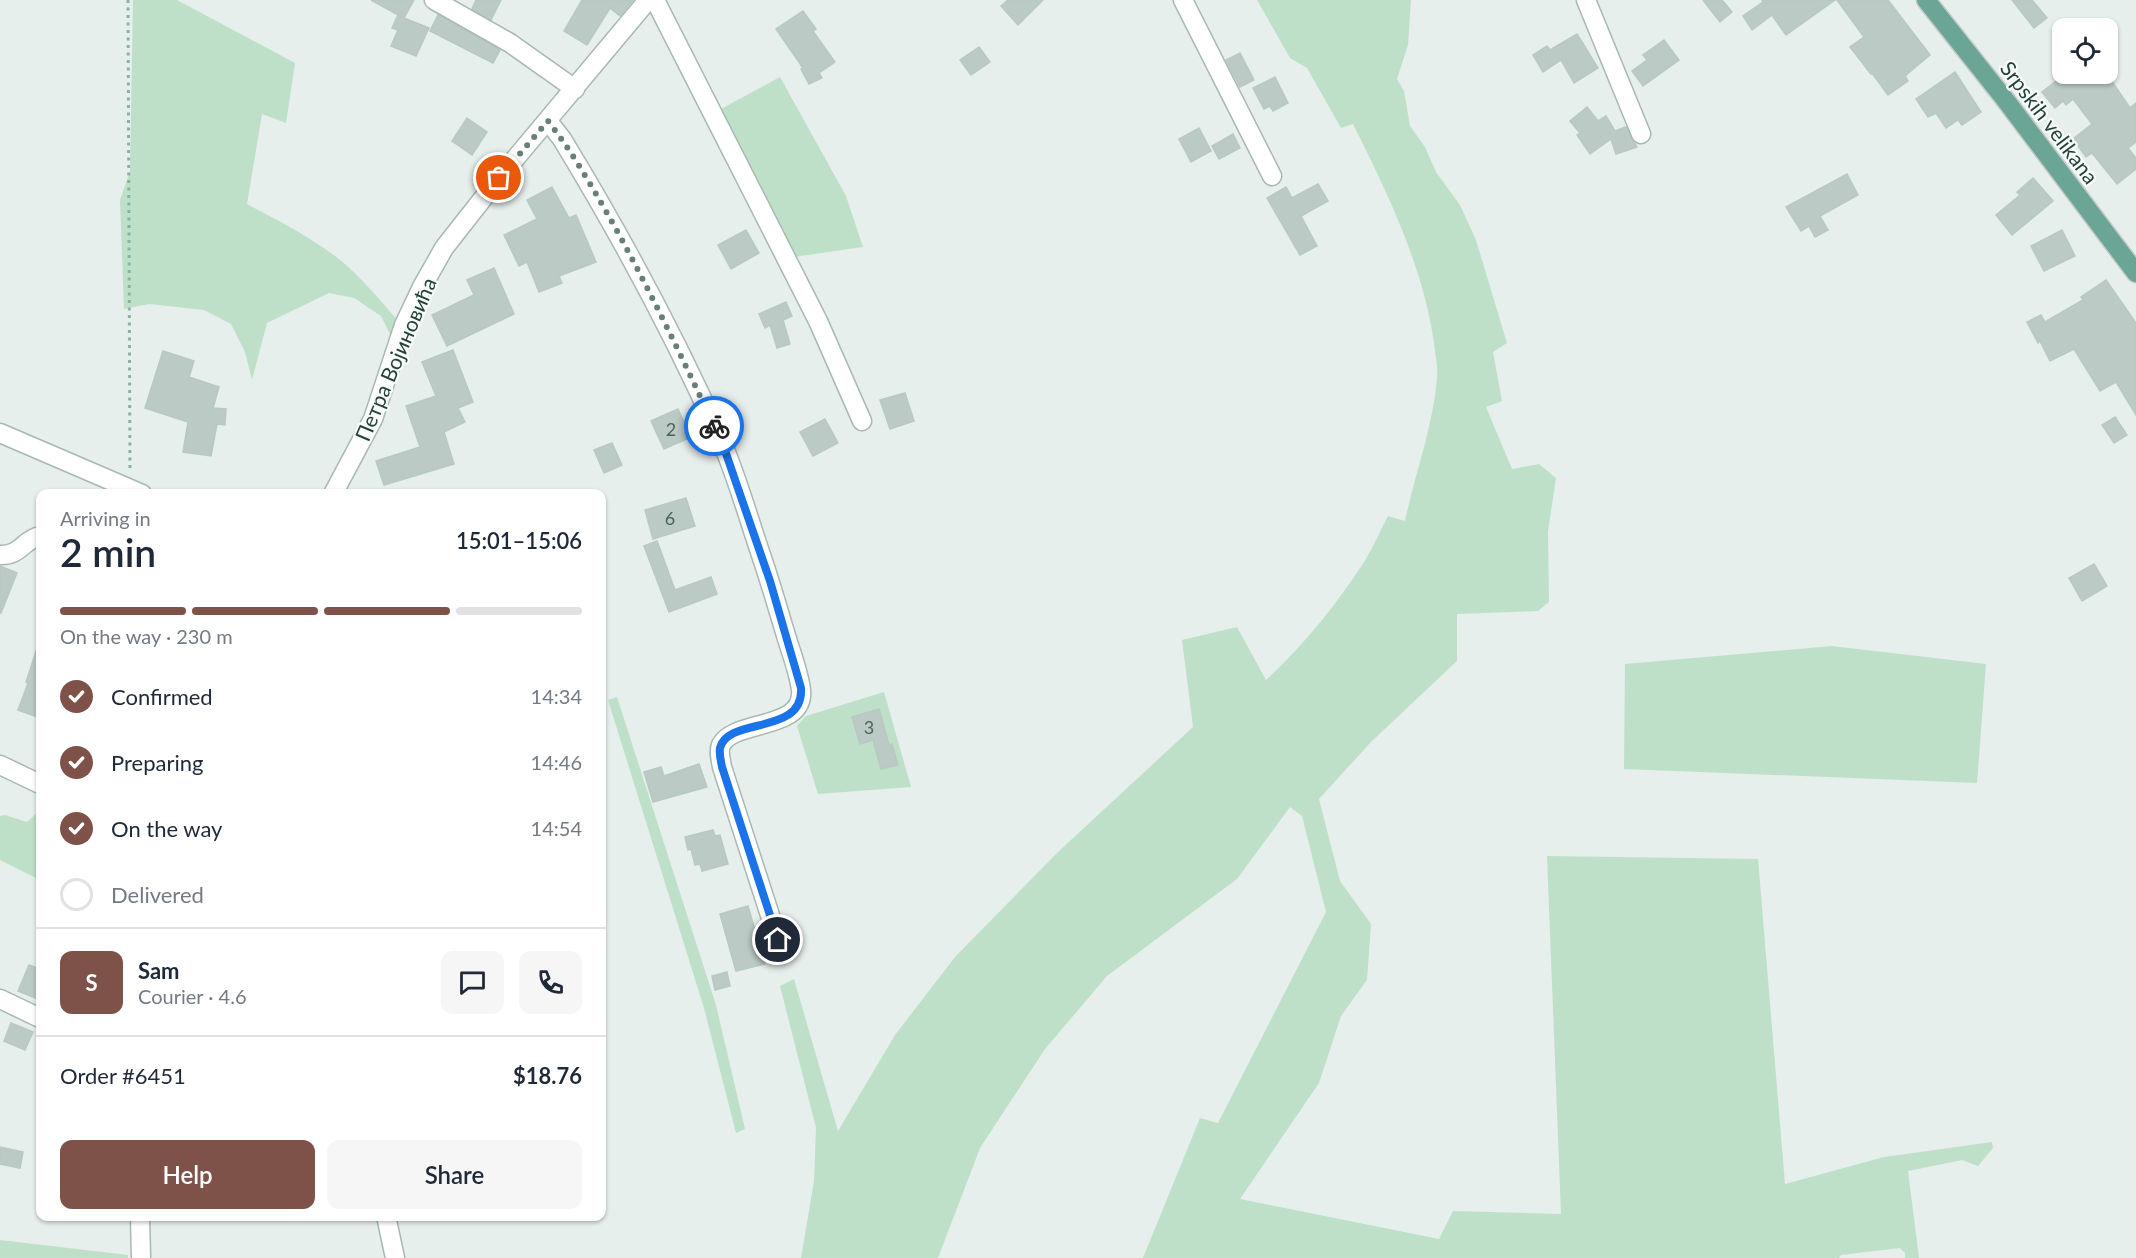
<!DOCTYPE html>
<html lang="en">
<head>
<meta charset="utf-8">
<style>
  :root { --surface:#fff; --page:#f6f6f7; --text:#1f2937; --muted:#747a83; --line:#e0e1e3; --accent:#7f5249 }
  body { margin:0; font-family:Lato,sans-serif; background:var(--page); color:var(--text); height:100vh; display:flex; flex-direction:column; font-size:22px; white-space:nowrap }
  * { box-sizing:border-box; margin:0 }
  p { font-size:20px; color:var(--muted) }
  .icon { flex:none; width:33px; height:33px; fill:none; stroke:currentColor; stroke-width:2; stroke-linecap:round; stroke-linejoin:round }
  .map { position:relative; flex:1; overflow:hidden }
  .panel { position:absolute; left:36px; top:489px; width:570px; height:732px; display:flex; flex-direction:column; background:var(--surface); border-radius:12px; box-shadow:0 2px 4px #0004 }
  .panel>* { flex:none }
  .fabs { position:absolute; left:2052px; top:18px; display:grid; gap:12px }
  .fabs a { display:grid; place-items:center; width:66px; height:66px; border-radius:12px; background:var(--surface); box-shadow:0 2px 4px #0004; font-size:30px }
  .pin { position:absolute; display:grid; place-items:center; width:51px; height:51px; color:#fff; margin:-26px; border:3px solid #fff; border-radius:50%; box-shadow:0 2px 6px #0007 }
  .courier { position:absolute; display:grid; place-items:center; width:60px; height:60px; margin:-30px; border:4px solid #1a73e8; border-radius:50%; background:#fff; color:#222; box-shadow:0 2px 8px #0007 }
  .overview em { font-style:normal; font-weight:600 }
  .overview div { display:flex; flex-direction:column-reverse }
  .overview { display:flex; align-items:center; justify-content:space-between; height:102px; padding:0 24px }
  h1 { font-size:39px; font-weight:600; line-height:45px }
  .bar { display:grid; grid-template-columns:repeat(4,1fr); gap:9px 6px; align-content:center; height:72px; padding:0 24px }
  .bar i { height:8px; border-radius:4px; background:var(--line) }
  .bar .selected { background:var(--accent) }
  .bar p { grid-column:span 4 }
  .line { display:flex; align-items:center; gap:15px; padding:0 24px; border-top:2px solid var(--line) }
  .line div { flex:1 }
  .round { display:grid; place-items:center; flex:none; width:63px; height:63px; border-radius:12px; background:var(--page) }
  ol { padding:0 24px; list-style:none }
  li { display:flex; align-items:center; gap:18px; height:66px }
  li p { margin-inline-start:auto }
  li .icon { padding:6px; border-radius:50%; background:var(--accent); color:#fff; stroke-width:4 }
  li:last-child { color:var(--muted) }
  li i { width:33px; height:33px; border:3px solid var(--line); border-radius:50% }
  .primary-button { display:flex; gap:12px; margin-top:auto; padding:12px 24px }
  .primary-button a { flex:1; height:69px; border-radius:12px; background:var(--accent); color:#fff; font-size:24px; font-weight:600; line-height:69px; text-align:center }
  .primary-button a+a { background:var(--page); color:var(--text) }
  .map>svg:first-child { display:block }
</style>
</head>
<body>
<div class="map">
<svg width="2136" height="1258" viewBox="0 0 2136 1258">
  <rect width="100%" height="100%" fill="#e6efeb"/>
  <!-- green -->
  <g fill="#bfe0c8">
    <path d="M133,0H177L295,63L286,123L262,114L247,204C277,220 307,235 335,256C359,274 379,299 399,322L391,336L381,316L354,298L329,293L267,323L252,380L245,352L231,324L204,310L149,304L124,309L120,200L130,171Z"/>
    <path d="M1257,0H1411L1408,45L1397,79L1404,91L1410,126L1425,147L1436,172L1460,205L1476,240L1507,343L1493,352L1502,401L1486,407L1512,469L1539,464L1556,478L1548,532L1549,602L1538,611L1457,614V661L1371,742L1319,799L1340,881L1371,924L1367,980L1341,1016L1319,1083L1240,1199L1439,1239L1453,1211L1561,1214L1547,856L1758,859L1785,1184L1884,1157L1992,1142L1993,1148L1978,1166L1962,1160L1908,1171L1919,1258H1905V1253L1900,1248L1841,1255L1839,1258H1143L1200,1118L1218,1123L1326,912L1302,816L1290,807L1237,879L1107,976L1045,1049L980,1148L938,1258H801L814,1181L816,1128L780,986L794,979L838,1131L895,1035L955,957L1058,852L1193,727L1182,640L1237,627L1266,680C1304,645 1336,605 1364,562C1373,548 1380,531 1388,516L1405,521C1415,473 1433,427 1437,378C1438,369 1436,359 1435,351C1426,272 1388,194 1353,124L1341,128L1307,68L1290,58Z"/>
    <path d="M780,77L846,196L863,247L794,257L721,109Z"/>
    <path d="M1832,646L1986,664L1977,783L1624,769L1625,664Z"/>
    <path d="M884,692L911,787L818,794L797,726L806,716Z"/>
    <path d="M617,697L716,1005L745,1129L736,1133L704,1008L608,700Z"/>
    <path d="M40,810V880L0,860V816L5,815L27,822Z"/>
    <path d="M0,1240L128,1255V1258H0Z"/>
  </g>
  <!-- building -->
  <g fill="#bbcac4" stroke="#b8c9c2" stroke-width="1.5">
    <path d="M371,0H414L404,18L429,28L416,56L391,46L398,30L392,28L398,15L402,17Z"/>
    <path d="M476,0H501L491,20L472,9Z"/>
    <path d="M582,0H633L620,16L610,8L587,45L564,31Z"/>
    <path d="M1008,0H1043L1018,25L1001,6Z"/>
    <path d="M1703,0H1722L1732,12L1720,22Z"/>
    <path d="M1762,0H1835L1786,35L1772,15L1752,30L1743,16L1763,2Z"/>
    <path d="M1837,0H1888L1930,55L1905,76L1908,81L1888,95L1872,73L1871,74L1850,47L1864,37Z"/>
    <path d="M2012,0H2032L2047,18L2034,28Z"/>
    <path d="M803,11L816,29L813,31L835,62L819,73L822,78L809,84L801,69L803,68L776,29Z"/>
    <path d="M438,15L500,50L493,63L430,31Z"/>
    <path d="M1577,34L1598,68L1574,83L1561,60L1543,72L1533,55L1547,46L1550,50Z"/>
    <path d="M1664,40L1679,60L1643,86L1632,71L1647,60L1643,55Z"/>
    <path d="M979,47L990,62L971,75L960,60Z"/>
    <path d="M1240,53L1254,80L1240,87L1226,60Z"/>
    <path d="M1955,72L1981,112L1962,125L1958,120L1946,128L1936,113L1928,117L1916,99Z"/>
    <path d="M2065,74H2099L2106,83L2111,80L2130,108L2136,103V142L2128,148L2136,158V169L2117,184L2092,153L2086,157L2073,139L2092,124L2073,99L2066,105L2063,101L2055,108L2042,92Z"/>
    <path d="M1275,77L1288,103L1273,111L1270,106L1264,109L1253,88Z"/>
    <path d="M1587,107L1598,121L1606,116L1615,131L1626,127L1637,147L1616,154L1611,139L1590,154L1577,135L1580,133L1570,121Z"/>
    <path d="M467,118L487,132L472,155L452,141Z"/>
    <path d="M1199,128L1211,151L1191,162L1179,139Z"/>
    <path d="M1233,134L1240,148L1219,159L1212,146Z"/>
    <path d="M1847,174L1858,195L1820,216L1828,230L1815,237L1809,226L1801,231L1786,207Z"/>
    <path d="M2033,178L2053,201L2012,235L1996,215L2020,195L2017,192Z"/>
    <path d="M1318,184L1328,201L1301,216L1317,246L1300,255L1267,198L1286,187L1292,198Z"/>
    <path d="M552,187L569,218L576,215L596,262L559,276L562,283L539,292L527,262L519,266L504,235L537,219L527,200Z"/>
    <path d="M746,230L759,253L731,269L718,245Z"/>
    <path d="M2062,230L2075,256L2044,271L2031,246Z"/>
    <path d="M494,268L514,314L447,346L432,315L474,295L467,280Z"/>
    <path d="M2106,280L2136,323V415L2116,382L2100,391L2074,349L2050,361L2040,341L2038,343L2027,322L2041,315L2045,322L2083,300L2081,297Z"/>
    <path d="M786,302L792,316L783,320L790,344L777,348L770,325L765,328L759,314Z"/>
    <path d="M453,350L473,402L458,408L465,422L444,432L454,464L384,485L376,461L420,447L406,406L436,396L422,362Z"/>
    <path d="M163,351L194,361L189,377L219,387L213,408L226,409L225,425L217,424L211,456L183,452L188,422L145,408Z"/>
    <path d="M905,393L914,421L890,429L880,400Z"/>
    <path d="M678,409L691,437L664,449L651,421Z"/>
    <path d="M2115,417L2127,435L2114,443L2102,425Z"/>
    <path d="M825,419L838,443L813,456L800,432Z"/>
    <path d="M612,443L622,465L604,473L594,450Z"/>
    <path d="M686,498L695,526L653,539L645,510Z"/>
    <path d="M657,541L675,590L711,577L717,594L669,612L644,546Z"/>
    <path d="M2094,564L2107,586L2082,601L2069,578Z"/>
    <path d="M0,566L17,573L1,613H0Z"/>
    <path d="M38,645L40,646V718L18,710L28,683L26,682Z"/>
    <path d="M879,709L889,745L892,744L898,765L881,769L873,740L860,744L852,717Z"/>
    <path d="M699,764L707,787L653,802L644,772L661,767L664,776Z"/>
    <path d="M713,830L715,836L720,835L728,864L702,871L700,864L695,865L691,849L688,850L685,837Z"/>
    <path d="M748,906L765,964L736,971L720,914Z"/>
    <path d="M29,965L40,969V1000L18,991Z"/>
    <path d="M727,972L730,986L715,990L712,976Z"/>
    <path d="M11,1023L33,1032L25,1050L4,1041Z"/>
    <path d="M0,1147L23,1152L20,1168L0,1164Z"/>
  </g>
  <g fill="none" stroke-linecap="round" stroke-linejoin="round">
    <!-- minor casing -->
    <g stroke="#a8b8b2" stroke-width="21">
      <g id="minor">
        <path d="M434,0L510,43L575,89"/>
        <path d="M655,0L818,321L862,421"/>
        <path d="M1183,0L1272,176"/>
        <path d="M1586,0L1641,134"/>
        <path d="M548,121L562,139C621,236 675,336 721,440C737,477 748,517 761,555C771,584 779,613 788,642C793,658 799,674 801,690C805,731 734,719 721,745C718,752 721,760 722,767L778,940"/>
        <path d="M0,433L142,494"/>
        <path d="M333,494L373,419L404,325L422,287L444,248L499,178L648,0"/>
        <path d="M0,555C20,556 23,540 40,536"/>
        <path d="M0,765L40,784"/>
        <path d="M0,999L40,1018"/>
        <path d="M140,1216L141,1258"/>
        <path d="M386,1216L395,1258"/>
      </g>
    </g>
    <!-- major casing -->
    <g stroke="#c2cac8" stroke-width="21">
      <path id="major" d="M1926,0L2007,102L2136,273"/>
    </g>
    <!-- path -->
    <path stroke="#86b3a5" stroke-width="3" stroke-dasharray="3 4.5" stroke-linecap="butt" d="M128,0L130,470"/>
    <!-- minor -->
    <use href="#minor" stroke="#fff" stroke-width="18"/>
    <!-- major -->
    <use href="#major" stroke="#6aa596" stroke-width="18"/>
  </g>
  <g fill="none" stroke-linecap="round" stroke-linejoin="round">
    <!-- done -->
    <path stroke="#687f78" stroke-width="6" stroke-dasharray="0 10.8" d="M499,178L548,121C574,154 595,192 616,229C651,293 683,359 714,426"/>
    <!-- route -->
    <path stroke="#1a73e8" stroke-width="8" d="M714,426L722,442L770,581L801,688C804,736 728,716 720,748C719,755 721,761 722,767L778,940"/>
  </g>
  <g text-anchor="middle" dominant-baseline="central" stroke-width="4.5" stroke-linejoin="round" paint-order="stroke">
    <!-- number labels -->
    <g font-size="18" fill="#4a645c">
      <text x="671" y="429">2</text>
      <text x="670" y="518">6</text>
      <text x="869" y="727">3</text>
    </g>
    <!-- street labels -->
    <g font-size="21" fill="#24423a" stroke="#f7fbf9">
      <text transform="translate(2050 122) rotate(53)">Srpskih velikana</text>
      <text transform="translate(395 359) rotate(-67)">Петра Војиновића</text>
    </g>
  </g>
</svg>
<div class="fabs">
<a><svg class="icon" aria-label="locate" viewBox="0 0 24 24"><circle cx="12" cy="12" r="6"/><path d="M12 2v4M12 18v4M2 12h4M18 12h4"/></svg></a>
</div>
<div class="pin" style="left:499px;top:178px;background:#ea580c"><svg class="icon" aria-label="bag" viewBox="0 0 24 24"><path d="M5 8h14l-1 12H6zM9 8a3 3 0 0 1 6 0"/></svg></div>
<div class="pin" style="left:778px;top:940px;background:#1f2937"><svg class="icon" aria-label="home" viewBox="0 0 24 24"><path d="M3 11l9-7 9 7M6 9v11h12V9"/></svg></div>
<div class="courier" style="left:714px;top:426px"><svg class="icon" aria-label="bike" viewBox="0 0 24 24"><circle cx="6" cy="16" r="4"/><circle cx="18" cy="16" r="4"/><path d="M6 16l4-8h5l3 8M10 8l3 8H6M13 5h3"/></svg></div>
<section class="panel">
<div class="overview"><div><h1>2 min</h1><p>Arriving in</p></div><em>15:01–15:06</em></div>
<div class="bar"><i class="selected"></i><i class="selected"></i><i class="selected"></i><i></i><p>On the way · 230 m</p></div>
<ol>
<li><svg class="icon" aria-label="check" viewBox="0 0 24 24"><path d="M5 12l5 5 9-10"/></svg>Confirmed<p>14:34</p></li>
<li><svg class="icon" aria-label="check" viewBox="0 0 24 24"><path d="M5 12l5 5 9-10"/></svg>Preparing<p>14:46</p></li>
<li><svg class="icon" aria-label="check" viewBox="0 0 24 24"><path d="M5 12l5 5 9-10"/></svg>On the way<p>14:54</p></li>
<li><i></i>Delivered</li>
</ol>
<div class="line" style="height:108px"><b class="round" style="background:var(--accent);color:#fff">S</b><div><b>Sam</b><p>Courier · 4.6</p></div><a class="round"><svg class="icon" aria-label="chat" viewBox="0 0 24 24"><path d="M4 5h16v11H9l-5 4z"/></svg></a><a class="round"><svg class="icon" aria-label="phone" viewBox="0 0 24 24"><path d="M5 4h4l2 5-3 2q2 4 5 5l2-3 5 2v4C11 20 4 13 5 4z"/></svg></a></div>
<div class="line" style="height:78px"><div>Order #6451</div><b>$18.76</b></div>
<div class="primary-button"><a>Help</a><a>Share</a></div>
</section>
</div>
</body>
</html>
